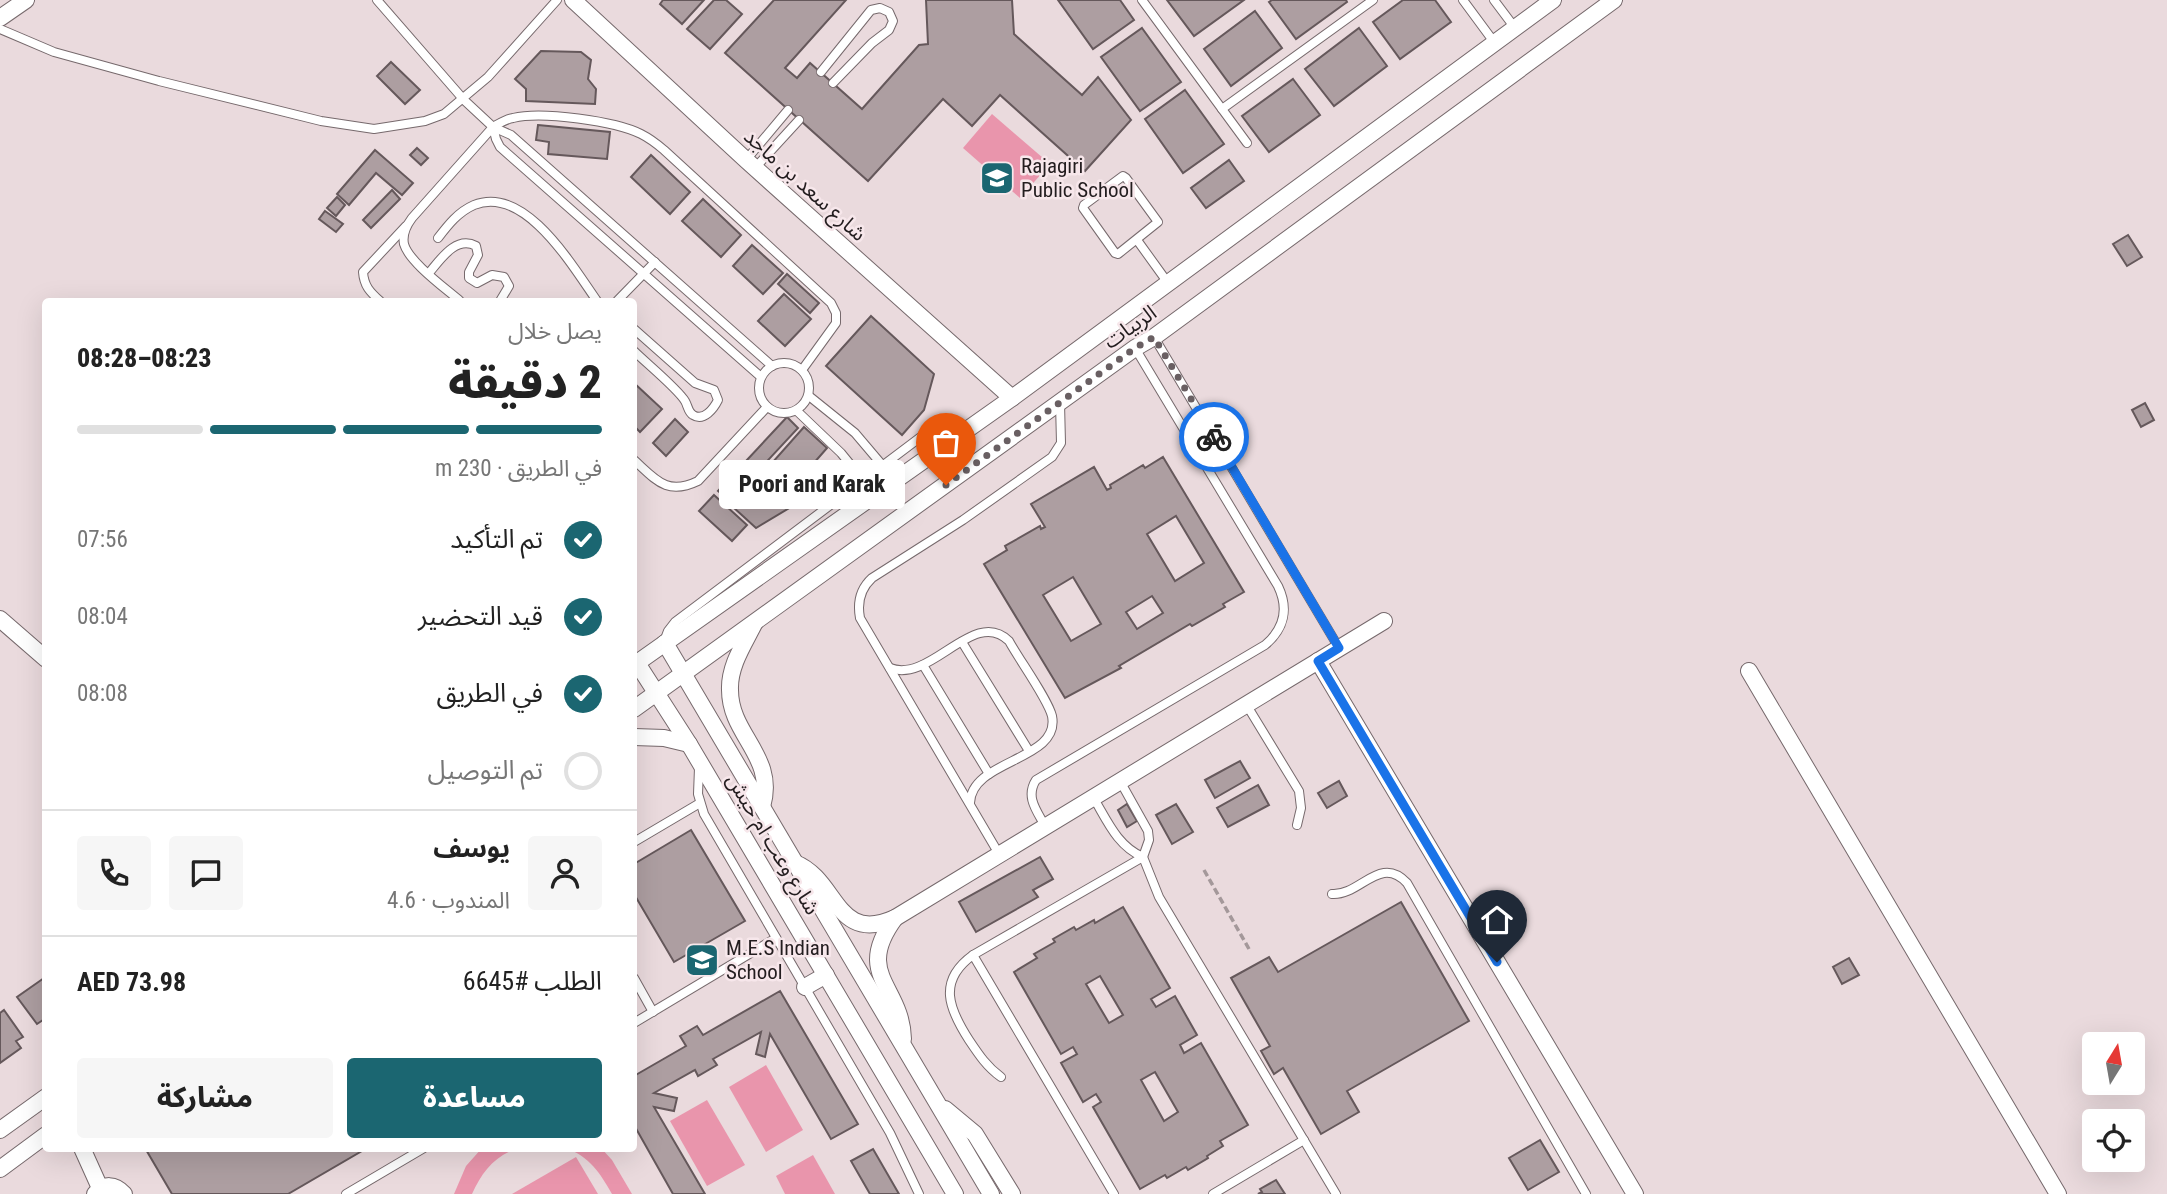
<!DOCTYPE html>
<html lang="ar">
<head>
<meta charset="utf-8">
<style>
  :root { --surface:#fff; --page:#f6f6f6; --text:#222; --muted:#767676; --line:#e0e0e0; --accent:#1b6671 }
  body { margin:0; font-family:"Roboto Condensed","Noto Sans Arabic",sans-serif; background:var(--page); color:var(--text); direction:rtl; height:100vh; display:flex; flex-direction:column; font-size:26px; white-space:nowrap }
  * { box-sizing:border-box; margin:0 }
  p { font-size:23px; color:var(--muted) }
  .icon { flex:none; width:38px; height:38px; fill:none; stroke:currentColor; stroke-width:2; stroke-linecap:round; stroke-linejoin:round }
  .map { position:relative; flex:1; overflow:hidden; direction:ltr }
  .details { position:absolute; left:42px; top:298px; width:595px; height:854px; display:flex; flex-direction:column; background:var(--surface); border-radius:7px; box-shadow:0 7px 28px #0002; direction:rtl }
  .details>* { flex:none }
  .needle { width:46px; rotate:11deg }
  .fabs { position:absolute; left:2082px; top:1032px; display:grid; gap:14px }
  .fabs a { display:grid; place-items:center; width:63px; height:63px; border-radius:7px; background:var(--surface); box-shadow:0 7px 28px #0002; font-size:35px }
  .pin { position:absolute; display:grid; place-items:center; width:60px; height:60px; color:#fff; margin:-72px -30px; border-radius:50% 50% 50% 0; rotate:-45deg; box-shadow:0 0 7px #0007 }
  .pin .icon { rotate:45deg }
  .courier { position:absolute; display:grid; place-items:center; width:70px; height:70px; margin:-35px; border:5px solid #1a73e8; border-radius:50%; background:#fff; color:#222; box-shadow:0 2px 9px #0007 }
  .bubble { position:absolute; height:49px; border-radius:7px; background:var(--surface); box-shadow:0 7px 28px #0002; font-size:23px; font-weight:800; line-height:49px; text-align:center; direction:rtl }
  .head em { font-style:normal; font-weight:800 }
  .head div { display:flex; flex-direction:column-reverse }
  .head { display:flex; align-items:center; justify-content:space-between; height:119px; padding:0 35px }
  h1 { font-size:46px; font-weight:800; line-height:52px }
  .bar { display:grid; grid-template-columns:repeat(4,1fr); gap:10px 7px; align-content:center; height:84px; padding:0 35px }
  .bar i { height:9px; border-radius:5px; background:var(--line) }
  .bar .on { background:var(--accent) }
  .bar p { grid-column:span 4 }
  .line { display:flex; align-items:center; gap:18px; padding:0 35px; border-top:2px solid var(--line) }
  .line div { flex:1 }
  .round { display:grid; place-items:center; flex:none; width:74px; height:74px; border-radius:7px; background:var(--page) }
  ol { padding:0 35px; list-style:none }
  li { display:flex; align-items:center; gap:21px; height:77px }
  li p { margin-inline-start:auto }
  li .icon { padding:7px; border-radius:50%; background:var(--accent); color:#fff; stroke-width:4 }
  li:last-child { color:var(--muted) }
  li i { width:38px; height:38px; border:4px solid var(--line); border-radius:50% }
  .action { display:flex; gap:14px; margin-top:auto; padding:14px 35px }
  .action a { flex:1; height:80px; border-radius:7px; background:var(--accent); color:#fff; font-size:28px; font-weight:800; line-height:80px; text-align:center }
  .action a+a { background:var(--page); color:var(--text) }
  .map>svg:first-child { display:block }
</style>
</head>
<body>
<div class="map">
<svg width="2167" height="1194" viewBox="0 0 2167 1194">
  <rect width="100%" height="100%" fill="#eadadd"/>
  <!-- green -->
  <g fill="#e995ac">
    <path d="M992,114L1050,164L1020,198L963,148Z"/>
    <path d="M766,1065L803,1130L766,1152L729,1087Z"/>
    <path d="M707,1100L745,1165L707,1186L670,1121Z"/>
    <path d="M482,1148H518C494,1156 482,1172 472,1194H454L466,1166Z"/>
    <path d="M566,1148H601L612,1160L632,1194H612C600,1173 590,1157 566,1148Z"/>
    <path d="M813,1155L835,1194H785L776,1176Z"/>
    <path d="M576,1157L598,1194H512Z"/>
  </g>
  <!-- building -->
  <g fill="#ad9ea1" stroke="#65585b" stroke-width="2" fill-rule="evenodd">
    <path d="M663,0H704L682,24L660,4Z"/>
    <path d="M714,0H726L742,14L710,49L687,29Z"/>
    <path d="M774,0H846L785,68L797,78L810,63L862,109L919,45L928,44L926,0H1012L1014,34L1082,95L1098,77L1131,120L1085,171L1000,95L972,126L943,99L868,181L725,53Z"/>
    <path d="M1058,0H1120L1134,20L1093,49Z"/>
    <path d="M1167,0H1244L1194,36Z"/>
    <path d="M1272,0H1346L1347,2L1296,39L1269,2Z"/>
    <path d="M1403,0H1435L1451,22L1400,59L1373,22Z"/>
    <path d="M1255,11L1282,48L1231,86L1204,49Z"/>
    <path d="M1142,28L1181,82L1140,111L1101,57Z"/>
    <path d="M1359,28L1387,66L1334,106L1305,69Z"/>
    <path d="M541,51L581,52L591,60L588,79L596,89L595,104L526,101V89L515,79Z"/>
    <path d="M391,62L420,90L405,104L377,76Z"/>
    <path d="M1293,79L1320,115L1269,152L1242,116Z"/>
    <path d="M1185,90L1224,144L1183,173L1145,119Z"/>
    <path d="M538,125L610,132L607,159L548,154L549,142L536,140Z"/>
    <path d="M417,148L428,158L421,165L410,155Z"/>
    <path d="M375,150L413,183L402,195L376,173L349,205L337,194Z"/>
    <path d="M651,155L690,192L670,214L631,177Z"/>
    <path d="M1229,160L1244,181L1206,208L1191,188Z"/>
    <path d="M392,190L400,199L371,228L363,220Z"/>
    <path d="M337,197L345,205L336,216L327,208Z"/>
    <path d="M703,199L741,235L721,257L682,221Z"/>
    <path d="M325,211L343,224L336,232L319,219Z"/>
    <path d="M2128,235L2142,257L2127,266L2113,244Z"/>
    <path d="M752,245L783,273L763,294L733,266Z"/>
    <path d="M787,274L819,303L810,313L778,284Z"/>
    <path d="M784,294L811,319L785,346L758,321Z"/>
    <path d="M871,316L934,374L924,410L902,435L826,366Z"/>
    <path d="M634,383L662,409L640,432L634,426Z"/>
    <path d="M2145,403L2154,420L2141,427L2132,410Z"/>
    <path d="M787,417L798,428L730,501L718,491Z"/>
    <path d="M675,419L688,432L666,456L653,443Z"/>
    <path d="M804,427L827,448L799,480L811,495L756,528L733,507Z"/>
    <path d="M1163,457L1244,592L1223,604L1225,607L1192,626L1190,624L1119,666L1121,668L1065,698L984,564L1007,550L1005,546L1040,526L1041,529L1045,527L1031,504L1094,467L1107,490L1111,488L1110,485L1143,465L1145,468ZM1176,516L1204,563L1175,581L1147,534ZM1073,577L1101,624L1071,641L1043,595ZM1152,596L1163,613L1137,629L1126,612Z"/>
    <path d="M714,495L747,525L732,541L699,511Z"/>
    <path d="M1240,761L1250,778L1215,798L1205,780Z"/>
    <path d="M1339,781L1347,796L1327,808L1318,793Z"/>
    <path d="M1258,785L1269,805L1228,827L1217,808Z"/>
    <path d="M1127,804L1137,821L1127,827L1118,810Z"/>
    <path d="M1176,804L1193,832L1172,844L1156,815Z"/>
    <path d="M691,830L745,921L674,962L634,894V864Z"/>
    <path d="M1040,857L1053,879L1033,890L1038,897L976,932L959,902Z"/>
    <path d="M1401,902L1469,1021L1347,1091L1359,1112L1321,1134L1283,1068L1274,1074L1261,1051L1270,1046L1231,978L1269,957L1278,972Z"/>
    <path d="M1123,907L1170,988L1151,999L1156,1007L1175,996L1197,1035L1180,1045L1184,1053L1201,1043L1248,1125L1220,1141L1223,1146L1207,1156L1208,1158L1188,1170L1186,1167L1167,1178L1165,1175L1140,1189L1093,1107L1101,1102L1096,1094L1083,1102L1061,1063L1077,1054L1073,1047L1061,1054L1014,972L1037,958L1034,954L1055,942L1053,939L1074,927L1076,930L1094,920L1095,923ZM1100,976L1123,1015L1109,1023L1086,984ZM1155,1072L1178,1112L1164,1121L1141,1080Z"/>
    <path d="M1849,958L1859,975L1842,984L1833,967Z"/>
    <path d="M44,978L46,1023L43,1020L37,1024L17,997Z"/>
    <path d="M780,991L858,1124L831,1139L770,1034L765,1057L756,1054L761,1032L713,1059L717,1065L698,1076L695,1070L654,1093L677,1098L674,1111L654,1107L705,1194H673L634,1125V1076L686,1046L680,1036L697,1026L703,1035Z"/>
    <path d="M4,1010L23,1037L16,1041L21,1048L0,1063V1013Z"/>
    <path d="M1540,1140L1559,1172L1528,1190L1509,1158Z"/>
    <path d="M145,1148H367L288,1194H172Z"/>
    <path d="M873,1149L899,1194H870L851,1161Z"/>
    <path d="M1276,1180L1285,1194H1258L1262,1192L1260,1189Z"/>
  </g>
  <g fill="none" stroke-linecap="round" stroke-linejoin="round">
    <!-- service casing -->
    <g stroke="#76696c" stroke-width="10">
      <g id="service">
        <path d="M377,0L464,100L493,127L511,135L772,366"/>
        <path d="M1142,0L1222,109"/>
        <path d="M1463,0L1494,42"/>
        <path d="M1494,0L1515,28"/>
        <path d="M0,29L54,52L159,81L321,121L374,129L425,121L444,114L488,77L557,0"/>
        <path d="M821,72L871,10L880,8L889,12L893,21L889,30L872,43L833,83"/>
        <path d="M493,127L496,139L500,147L761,377"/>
        <path d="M1247,143L1222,109L1373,0"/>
        <path d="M746,160L788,110"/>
        <path d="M755,168L799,120"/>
        <path d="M1123,176L1126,178L1158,222L1118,254L1115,253L1083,208L1084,205Z"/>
        <path d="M438,238C448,225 458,212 474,205C525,184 573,267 597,301"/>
        <path d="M1137,240L1168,283"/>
        <path d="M429,273C440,260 456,235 476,246L478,255L469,272V278L477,283L492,275L504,277L509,286L500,301"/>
        <path d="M380,301C370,292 364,286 363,272L406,226"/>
        <path d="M460,301C445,288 409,262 404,244C402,234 406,226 412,218L493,127C500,123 506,119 513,118C542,111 615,121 641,134C649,138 657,144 664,150L831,303L836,313V323L802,370"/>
        <path d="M617,301L655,262"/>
        <path d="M634,329L695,383L714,390L718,400C714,408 704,422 693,415C688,412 688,406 685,401C678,389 645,362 634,351"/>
        <path d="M1154,337L1339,648"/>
        <circle cx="784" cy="388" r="25"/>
        <path d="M809,396L855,433L883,466"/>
        <path d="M797,411L841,453L863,480"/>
        <path d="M634,460C656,480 667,496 698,481L767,407"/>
        <path d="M665,639L668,631L675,622L926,433L940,428L962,433"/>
        <path d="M962,642L1029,751"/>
        <path d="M923,665L989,774"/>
        <path d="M890,668C931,684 974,606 1009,641C1018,658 1048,699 1052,716C1061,761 971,759 970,803"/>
        <path d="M1246,704L1299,791L1301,808L1297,825"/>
        <path d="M699,768L698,794L704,814L890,1133L919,1194"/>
        <path d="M1093,797C1107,820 1117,846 1143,857L1159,897L1336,1194"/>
        <path d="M1045,826C1037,811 1025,797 1036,780L1265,645C1284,629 1289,609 1278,586L1135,348"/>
        <path d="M634,842L700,803"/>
        <path d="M999,854L860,618C857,602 860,589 872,578L963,520L1052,457L1061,443L1060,403"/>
        <path d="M1332,894C1360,896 1380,854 1407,883L1586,1194"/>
        <path d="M973,955L1114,1194"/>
        <path d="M634,978L653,1012"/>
        <path d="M634,1023L776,938"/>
        <path d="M1001,1077C987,1067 979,1055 969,1040C949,1009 937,981 973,955L1143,857L1149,840L1148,831L1120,781"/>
        <path d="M346,1194L424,1148"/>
        <path d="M1213,1194L1304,1140"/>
      </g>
    </g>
    <!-- minor casing -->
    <g stroke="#76696c" stroke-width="18">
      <g id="minor">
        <path d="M573,0L746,160L1012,398"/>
        <path d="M0,18L26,0"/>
        <path d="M0,619L46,659"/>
        <path d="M754,624C744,644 729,666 730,690C730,736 777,756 762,807"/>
        <path d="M665,643L991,1194"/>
        <path d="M1318,661L1635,1194"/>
        <path d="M637,663L689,744L955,1194"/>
        <path d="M634,665L1012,398L1553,0"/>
        <path d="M1749,671L2058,1194"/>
        <path d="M634,709L1135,348L1154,337L1614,0"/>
        <path d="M634,737L664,738L689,744"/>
        <path d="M795,863C838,880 835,945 895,918L1384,621"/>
        <path d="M895,918C853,975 902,986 903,1039"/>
        <path d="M805,987L826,975"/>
        <path d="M945,1109L975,1134L1012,1194"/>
        <path d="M0,1130L46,1097"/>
        <path d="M82,1148L100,1188"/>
        <path d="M0,1169L46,1135"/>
        <path d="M95,1194C104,1183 115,1184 124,1194"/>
      </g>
    </g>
    <!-- path -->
    <path stroke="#a4989a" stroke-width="3.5" stroke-dasharray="7 3.5" stroke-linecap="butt" d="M1204,870L1249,949"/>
    <!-- service -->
    <use href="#service" stroke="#fff" stroke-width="8"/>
    <!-- minor -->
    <use href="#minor" stroke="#fff" stroke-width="16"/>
  </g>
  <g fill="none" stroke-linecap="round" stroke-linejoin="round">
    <!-- done -->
    <path stroke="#695f62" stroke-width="7" stroke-dasharray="0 12.6" d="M946,485L1135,348L1154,337L1214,437"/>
    <!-- route -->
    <path stroke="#1a73e8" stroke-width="9" d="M1214,437L1339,648L1318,661L1497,962"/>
  </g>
  <!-- icons -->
  <defs>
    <g id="school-square" transform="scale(1.75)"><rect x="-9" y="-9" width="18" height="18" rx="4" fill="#1b6671" stroke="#f7e7eb"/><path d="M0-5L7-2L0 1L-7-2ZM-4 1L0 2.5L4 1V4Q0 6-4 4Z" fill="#fff"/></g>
  </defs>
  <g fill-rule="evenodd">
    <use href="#school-square" x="997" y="178"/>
    <use href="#school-square" x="702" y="960"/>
  </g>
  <g text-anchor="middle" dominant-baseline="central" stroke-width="5" stroke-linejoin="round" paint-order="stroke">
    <!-- poi labels -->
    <g font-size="21" fill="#231d1f" stroke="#f7e7eb" text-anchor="start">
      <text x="1021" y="166">Rajagiri<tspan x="1021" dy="24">Public School</tspan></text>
      <text x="726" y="948">M.E.S Indian<tspan x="726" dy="24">School</tspan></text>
    </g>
    <!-- street labels -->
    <g font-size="21" fill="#231d1f" stroke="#f7e7eb">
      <text transform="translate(805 185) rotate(42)">شارع سعد بن ماجد</text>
      <text transform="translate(1130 327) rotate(-35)">الربيات</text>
      <text transform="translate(773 844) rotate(59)">شارع وعب ام حيش</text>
    </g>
  </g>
</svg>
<div class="fabs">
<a><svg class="needle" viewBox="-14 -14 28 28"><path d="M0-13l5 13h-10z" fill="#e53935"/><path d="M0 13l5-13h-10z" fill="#767676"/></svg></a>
<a><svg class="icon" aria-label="locate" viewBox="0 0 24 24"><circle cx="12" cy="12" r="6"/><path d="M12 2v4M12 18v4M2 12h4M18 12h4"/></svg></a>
</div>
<div class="pin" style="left:946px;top:485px;background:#ea580c"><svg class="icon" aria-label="bag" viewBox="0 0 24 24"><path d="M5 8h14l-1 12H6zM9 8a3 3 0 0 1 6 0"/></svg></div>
<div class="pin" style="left:1497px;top:962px;background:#1f2937"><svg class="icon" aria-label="home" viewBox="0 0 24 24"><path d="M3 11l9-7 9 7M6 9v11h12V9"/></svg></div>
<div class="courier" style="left:1214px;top:437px"><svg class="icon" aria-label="bike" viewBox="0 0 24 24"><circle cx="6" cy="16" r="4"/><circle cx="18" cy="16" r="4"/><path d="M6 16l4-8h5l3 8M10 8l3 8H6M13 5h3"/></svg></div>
<div class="bubble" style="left:719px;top:460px;width:186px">Poori and Karak</div>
<section class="details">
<div class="head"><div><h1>2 دقيقة</h1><p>يصل خلال</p></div><em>08:23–08:28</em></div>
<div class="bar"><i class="on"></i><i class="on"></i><i class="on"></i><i></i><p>في الطريق · 230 m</p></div>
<ol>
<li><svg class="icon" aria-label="check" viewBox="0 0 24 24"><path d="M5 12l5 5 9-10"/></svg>تم التأكيد<p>07:56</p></li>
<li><svg class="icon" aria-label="check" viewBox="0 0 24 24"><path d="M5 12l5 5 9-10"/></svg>قيد التحضير<p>08:04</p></li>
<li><svg class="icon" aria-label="check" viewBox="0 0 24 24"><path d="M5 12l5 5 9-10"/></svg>في الطريق<p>08:08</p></li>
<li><i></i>تم التوصيل</li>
</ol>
<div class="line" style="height:126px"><a class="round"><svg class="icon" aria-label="person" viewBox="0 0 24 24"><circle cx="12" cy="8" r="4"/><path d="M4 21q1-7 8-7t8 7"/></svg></a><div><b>يوسف</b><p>المندوب · 4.6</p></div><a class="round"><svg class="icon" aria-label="chat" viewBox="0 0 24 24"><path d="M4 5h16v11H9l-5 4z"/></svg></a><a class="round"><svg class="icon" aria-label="phone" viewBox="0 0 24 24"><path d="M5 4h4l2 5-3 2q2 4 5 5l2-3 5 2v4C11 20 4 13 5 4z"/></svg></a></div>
<div class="line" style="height:91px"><div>الطلب #6645</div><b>AED 73.98</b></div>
<div class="action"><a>مساعدة</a><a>مشاركة</a></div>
</section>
</div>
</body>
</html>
